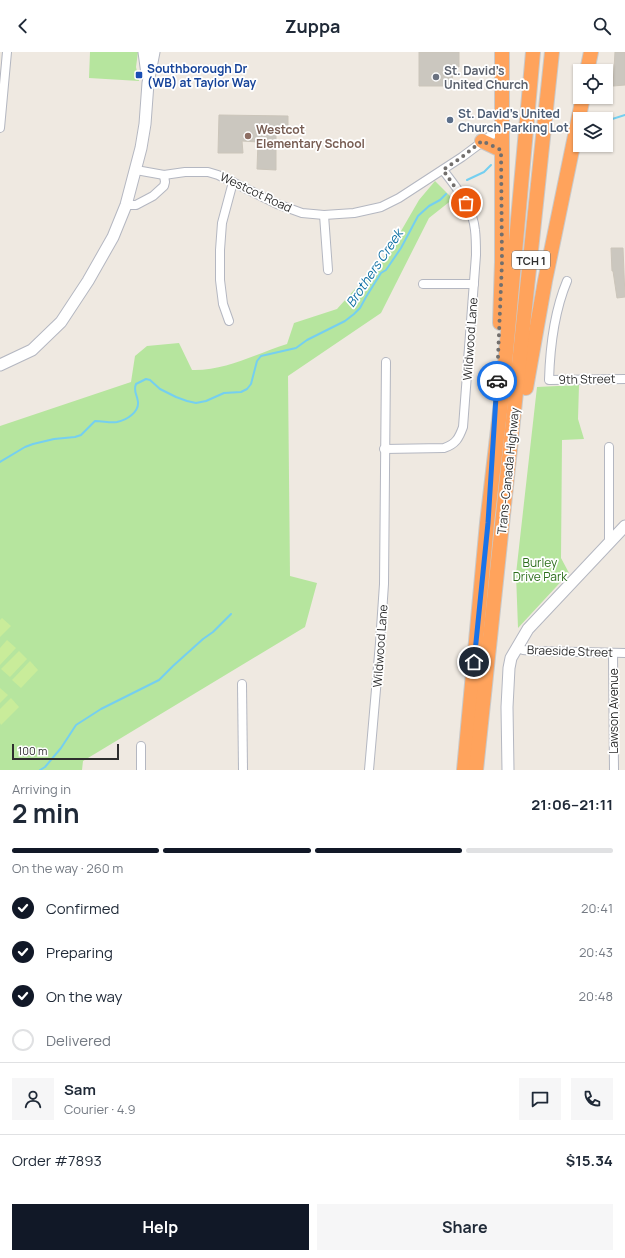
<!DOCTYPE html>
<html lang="en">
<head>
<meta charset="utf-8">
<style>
  :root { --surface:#fff; --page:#f6f6f7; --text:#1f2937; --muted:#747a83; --line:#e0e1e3; --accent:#111827 }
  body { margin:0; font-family:Manrope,sans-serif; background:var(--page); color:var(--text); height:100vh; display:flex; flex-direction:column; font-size:15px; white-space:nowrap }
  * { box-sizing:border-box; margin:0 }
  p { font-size:13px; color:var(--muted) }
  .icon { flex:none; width:22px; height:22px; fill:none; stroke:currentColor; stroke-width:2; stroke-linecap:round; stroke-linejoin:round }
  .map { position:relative; height:718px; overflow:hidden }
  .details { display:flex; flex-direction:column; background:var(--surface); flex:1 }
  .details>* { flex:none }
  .tools { position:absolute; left:573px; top:12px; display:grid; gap:8px }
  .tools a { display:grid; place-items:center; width:40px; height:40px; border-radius:0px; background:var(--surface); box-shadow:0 1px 3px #0004; font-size:20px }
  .scale { position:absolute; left:12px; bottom:10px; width:107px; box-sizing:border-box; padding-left:4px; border:2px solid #2e2e2e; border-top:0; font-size:11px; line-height:14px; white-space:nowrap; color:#2e2e2e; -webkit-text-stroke:3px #fff; paint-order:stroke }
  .pin { position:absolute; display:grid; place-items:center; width:34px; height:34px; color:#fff; margin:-17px; border:2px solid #fff; border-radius:50%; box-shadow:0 1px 4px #0007 }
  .courier { position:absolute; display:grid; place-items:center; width:40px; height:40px; margin:-20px; border:3px solid #1a73e8; border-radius:50%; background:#fff; color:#222; box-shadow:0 1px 5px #0007 }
  .head em { font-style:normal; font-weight:700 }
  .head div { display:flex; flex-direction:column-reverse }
  .head { display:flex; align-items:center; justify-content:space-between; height:68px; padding:0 12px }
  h1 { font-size:26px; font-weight:700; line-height:30px }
  .bar { display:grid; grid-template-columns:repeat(4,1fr); gap:6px 4px; align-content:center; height:48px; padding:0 12px }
  .bar i { height:5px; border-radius:3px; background:var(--line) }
  .bar .on { background:var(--accent) }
  .bar p { grid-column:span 4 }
  .line { display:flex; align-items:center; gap:10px; padding:0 12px; border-top:1px solid var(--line) }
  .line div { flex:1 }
  .round { display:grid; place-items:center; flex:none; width:42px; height:42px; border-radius:0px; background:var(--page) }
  ol { padding:0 12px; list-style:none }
  li { display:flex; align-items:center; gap:12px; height:44px }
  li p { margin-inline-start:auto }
  li .icon { padding:4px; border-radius:50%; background:var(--accent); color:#fff; stroke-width:4 }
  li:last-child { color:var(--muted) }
  li i { width:22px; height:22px; border:2px solid var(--line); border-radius:50% }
  .cta { display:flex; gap:8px; margin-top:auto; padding:8px 12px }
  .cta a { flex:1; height:46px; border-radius:0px; background:var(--accent); color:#fff; font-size:16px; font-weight:700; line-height:46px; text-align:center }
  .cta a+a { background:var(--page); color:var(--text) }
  header { display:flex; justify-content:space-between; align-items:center; height:52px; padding:0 12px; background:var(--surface); font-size:18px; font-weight:700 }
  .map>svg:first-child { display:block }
</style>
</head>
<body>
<header><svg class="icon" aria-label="back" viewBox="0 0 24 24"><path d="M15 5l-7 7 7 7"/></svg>Zuppa<svg class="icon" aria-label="search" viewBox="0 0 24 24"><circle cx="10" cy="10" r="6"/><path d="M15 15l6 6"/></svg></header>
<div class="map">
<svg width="625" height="718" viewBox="0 0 625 718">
  <rect width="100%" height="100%" fill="#efe9e1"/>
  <!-- green -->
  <g fill="#b6e59e">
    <path d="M90,0H138L136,15L139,29L89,26Z"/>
    <path d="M435,129L453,147L429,166L381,261L288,324L290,524L317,531L305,575L83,709L82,718H0V374L131,330L135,304L147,294L179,291L192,318C226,319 255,302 287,292L294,271L337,257L390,198L419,148Z"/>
    <path d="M579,333L578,367L584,387L562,388L561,506L569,521L518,576L516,522L537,335Z"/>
  </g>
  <!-- pitch -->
  <g fill="#c9ec9a">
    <path d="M2,566L11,574L0,585V568Z"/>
    <path d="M7,588L16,596L0,613V596Z"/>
    <path d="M19,599L27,607L10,625L1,617Z"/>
    <path d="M30,609L38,618L21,636L12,628Z"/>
    <path d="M0,636L8,643L0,651Z"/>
    <path d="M11,646L19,655L1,673L0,671V657Z"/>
  </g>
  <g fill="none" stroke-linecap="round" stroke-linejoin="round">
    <!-- stream -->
    <g stroke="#75cff0" stroke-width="2">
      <path d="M606,69L625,63"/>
      <path d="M467,128L484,120L491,113"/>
      <path d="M0,410L25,395L33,392L54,387L75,385L81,383L95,369C103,369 110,371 117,370C127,368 139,360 138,350C137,342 133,339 136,332L146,327L150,328L160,337L176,345L187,349L196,351L206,349L224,341L241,340L247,337L251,332L257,309L261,304L296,296L307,288L345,269L354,262L360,256L366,245L381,221L386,218L401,196L418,164L429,154L440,148L446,142"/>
      <path d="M40,718L45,715L61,696L76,673L101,657L159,628L173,614L203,587L213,580L231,562"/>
    </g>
  </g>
  <!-- building -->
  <g fill="#cbc7bf" stroke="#cbc5ba">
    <path d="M419,0H459V15L452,16L453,34H419Z"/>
    <path d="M615,0H625V33L613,34Z"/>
    <path d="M219,63L288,64V81L276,82V118L257,117L258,90L242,89L243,101H218Z"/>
    <path d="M611,196H623L625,245L617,246L613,219H612Z"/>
  </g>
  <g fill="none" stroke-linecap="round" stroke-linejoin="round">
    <!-- street casing -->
    <g stroke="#b4b7c1" stroke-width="10">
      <g id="street">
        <path d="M0,76L7,0"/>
        <path d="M136,118L164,123L185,120H208L218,123L277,152L302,161L324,163L354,161L381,155L399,146L462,105L501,76"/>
        <path d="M126,153H136L153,144L164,134L165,130L164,123"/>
        <path d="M324,163L328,218"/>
        <path d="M567,229C554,260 550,295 549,328L625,327"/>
        <path d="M423,232H474"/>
        <path d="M229,269L223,252L220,228V198L222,171L233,130"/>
        <path d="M609,395V492"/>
        <path d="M384,397L444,396C456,392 459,386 463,375L476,203C476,194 476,186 475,178C473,155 456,135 443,118"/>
        <path d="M516,596L523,598L534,599L625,601"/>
        <path d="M613,601L614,718"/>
        <path d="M242,632L243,718"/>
        <path d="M141,694V718"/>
        <path d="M369,718L380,591L384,532L386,310"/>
      </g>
    </g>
    <!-- secondary casing -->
    <g stroke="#b4b7c1" stroke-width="13">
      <g id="secondary">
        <path d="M144,0L147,22"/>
        <path d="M0,313L32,298L61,270L88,229L113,185L126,153L141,96L145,72L148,31L154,0"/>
        <path d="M508,718L507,655L509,616L511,606L528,577L625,474"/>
      </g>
    </g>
    <!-- highway casing -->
    <g stroke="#c9c9c9" stroke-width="16">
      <g id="highway">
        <path d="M587,19L591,0"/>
        <path d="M482,89L501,98"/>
        <path d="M500,271L502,210V0"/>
        <path d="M526,336L545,229L583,45"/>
        <path d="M464,718L487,471L503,334L533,0"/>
        <path d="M476,718L552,0"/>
      </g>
    </g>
    <!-- street -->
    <use href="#street" stroke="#fff" stroke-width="8"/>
    <!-- secondary -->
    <use href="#secondary" stroke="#fff" stroke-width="11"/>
    <!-- highway -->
    <use href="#highway" stroke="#ffa35c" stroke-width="14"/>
  </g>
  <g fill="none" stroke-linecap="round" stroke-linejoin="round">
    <!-- done -->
    <path stroke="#726f6d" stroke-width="4" stroke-dasharray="0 7.2" d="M466,151L443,118L462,105L482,89L501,98L502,210L497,329"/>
    <!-- route -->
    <path stroke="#1a73e8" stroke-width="5" d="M474,610L488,471L497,329"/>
  </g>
  <!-- markers -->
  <rect fill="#1a4fb4" stroke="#fff" stroke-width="1.5" x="135" y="19" width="8" height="8" rx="2"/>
  <circle fill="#6b7280" stroke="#fff" stroke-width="1.5" cx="436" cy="25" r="4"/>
  <circle fill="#5c6f8a" stroke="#fff" stroke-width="1.5" cx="450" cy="68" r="4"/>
  <circle fill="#8d6e63" stroke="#fff" stroke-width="1.5" cx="248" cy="84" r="4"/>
  <g text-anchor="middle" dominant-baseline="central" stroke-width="3.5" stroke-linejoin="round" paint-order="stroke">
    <!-- shield labels -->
    <rect fill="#fff" stroke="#6d6d6d" stroke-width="1" x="512" y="199" width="38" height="18" rx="3"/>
    <g font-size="11" font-weight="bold" fill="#2e2e2e">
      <text x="531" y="208">TCH 1</text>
    </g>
    <!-- transit labels -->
    <g font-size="12" font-weight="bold" fill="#164399" stroke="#fff" text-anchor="start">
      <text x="147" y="16">Southborough Dr<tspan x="147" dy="14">(WB) at Taylor Way</tspan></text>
    </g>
    <!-- worship labels -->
    <g font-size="12" font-weight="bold" fill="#5b616d" stroke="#fff" text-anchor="start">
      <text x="444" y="18">St. David’s<tspan x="444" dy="14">United Church</tspan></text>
    </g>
    <!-- service labels -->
    <g font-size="12" font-weight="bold" fill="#4e5e75" stroke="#fff" text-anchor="start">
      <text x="458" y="61">St. David’s United<tspan x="458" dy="14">Church Parking Lot</tspan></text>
    </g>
    <!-- education labels -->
    <g font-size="12" font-weight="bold" fill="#785e54" stroke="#fff" text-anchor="start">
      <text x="256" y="77">Westcot<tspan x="256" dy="14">Elementary School</tspan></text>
    </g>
    <!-- street labels -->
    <g font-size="12" fill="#2e2e2e" stroke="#fff">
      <text transform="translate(256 140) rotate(25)">Westcot Road</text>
      <text transform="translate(470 287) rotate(-86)">Wildwood Lane</text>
      <text transform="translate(587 327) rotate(-1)">9th Street</text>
      <text transform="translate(508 419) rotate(-84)">Trans-Canada Highway</text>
      <text transform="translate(380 594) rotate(-86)">Wildwood Lane</text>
      <text transform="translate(570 599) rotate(2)">Braeside Street</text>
      <text transform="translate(613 659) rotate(-90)">Lawson Avenue</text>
    </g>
    <!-- park labels -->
    <g font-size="12" fill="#2c6e1b" stroke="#fff">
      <text x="540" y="510">Burley<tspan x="540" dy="14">Drive Park</tspan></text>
    </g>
    <!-- water labels -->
    <g font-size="13" font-style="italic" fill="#0d6fa3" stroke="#fff">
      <text transform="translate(374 216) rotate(-56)">Brothers Creek</text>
    </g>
  </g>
</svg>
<div class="tools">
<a><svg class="icon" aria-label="locate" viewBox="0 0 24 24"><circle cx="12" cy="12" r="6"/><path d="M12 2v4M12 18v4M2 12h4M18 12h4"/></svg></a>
<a><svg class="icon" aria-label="layers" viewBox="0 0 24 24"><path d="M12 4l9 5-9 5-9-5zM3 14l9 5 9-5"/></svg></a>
</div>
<div class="scale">100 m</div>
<div class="pin" style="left:466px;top:151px;background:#ea580c"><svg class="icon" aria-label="bag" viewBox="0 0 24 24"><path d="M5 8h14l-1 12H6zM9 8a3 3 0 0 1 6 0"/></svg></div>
<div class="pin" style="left:474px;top:610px;background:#1f2937"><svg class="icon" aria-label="home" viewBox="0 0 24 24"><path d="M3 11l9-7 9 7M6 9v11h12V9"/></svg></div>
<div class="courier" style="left:497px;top:329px"><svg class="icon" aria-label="car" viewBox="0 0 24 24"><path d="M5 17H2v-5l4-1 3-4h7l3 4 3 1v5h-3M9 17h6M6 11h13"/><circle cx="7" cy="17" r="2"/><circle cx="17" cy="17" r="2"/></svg></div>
</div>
<section class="details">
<div class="head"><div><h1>2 min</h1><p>Arriving in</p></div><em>21:06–21:11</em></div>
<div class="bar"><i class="on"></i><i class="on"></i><i class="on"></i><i></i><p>On the way · 260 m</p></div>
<ol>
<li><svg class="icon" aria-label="check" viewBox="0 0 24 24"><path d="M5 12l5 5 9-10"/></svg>Confirmed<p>20:41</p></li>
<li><svg class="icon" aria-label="check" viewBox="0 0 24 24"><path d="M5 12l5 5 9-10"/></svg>Preparing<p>20:43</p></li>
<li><svg class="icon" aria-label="check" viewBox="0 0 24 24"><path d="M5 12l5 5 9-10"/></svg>On the way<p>20:48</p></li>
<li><i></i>Delivered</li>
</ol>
<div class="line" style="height:72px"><a class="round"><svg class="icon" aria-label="person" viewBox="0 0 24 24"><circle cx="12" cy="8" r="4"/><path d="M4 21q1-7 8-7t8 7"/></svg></a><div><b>Sam</b><p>Courier · 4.9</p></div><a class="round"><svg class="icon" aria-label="chat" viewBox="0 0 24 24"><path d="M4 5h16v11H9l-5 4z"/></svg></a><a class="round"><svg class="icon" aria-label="phone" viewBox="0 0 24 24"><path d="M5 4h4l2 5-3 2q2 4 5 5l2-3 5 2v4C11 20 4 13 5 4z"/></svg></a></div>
<div class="line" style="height:52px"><div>Order #7893</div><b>$15.34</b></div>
<div class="cta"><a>Help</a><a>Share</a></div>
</section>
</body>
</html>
